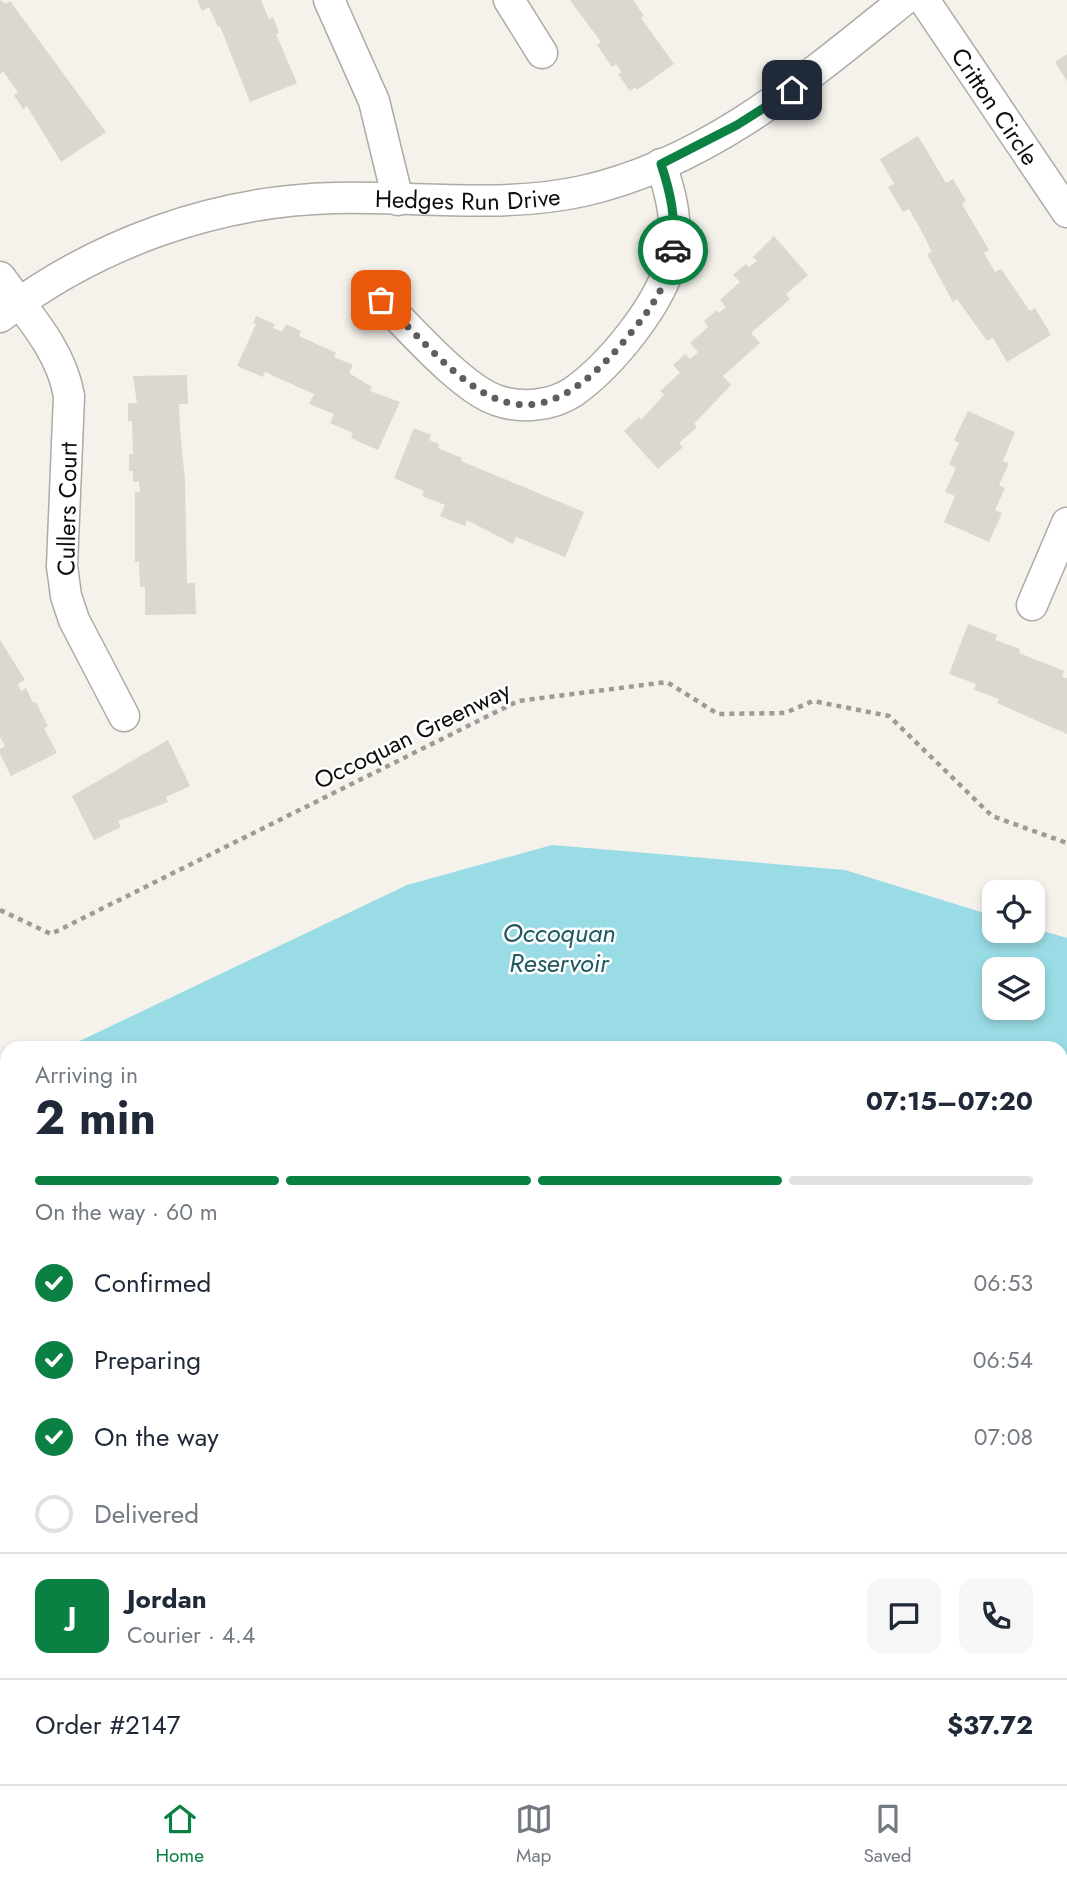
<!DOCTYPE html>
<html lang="en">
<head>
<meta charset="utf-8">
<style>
  :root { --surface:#fff; --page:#f6f6f7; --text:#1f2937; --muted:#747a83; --line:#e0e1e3; --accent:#0b8043 }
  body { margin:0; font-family:Jost,sans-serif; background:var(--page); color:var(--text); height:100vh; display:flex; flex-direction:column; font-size:26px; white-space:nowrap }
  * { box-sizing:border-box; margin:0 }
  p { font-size:23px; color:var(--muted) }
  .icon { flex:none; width:38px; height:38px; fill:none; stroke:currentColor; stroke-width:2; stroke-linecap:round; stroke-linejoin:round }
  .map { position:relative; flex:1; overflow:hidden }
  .drawer { position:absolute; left:0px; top:1041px; width:1068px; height:744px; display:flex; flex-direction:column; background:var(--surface); border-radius:21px 21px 0 0; box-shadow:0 4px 10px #0003 }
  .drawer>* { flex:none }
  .fabs { position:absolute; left:982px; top:880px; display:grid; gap:14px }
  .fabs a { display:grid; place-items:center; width:63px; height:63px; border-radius:14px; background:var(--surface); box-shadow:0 4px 10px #0003; font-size:35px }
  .pin { position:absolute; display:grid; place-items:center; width:60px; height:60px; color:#fff; margin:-30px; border-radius:14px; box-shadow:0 4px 10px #0006 }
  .courier { position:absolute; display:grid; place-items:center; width:70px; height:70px; margin:-35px; border:5px solid #0b8043; border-radius:50%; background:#fff; color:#222; box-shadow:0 2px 9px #0007 }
  .summary em { font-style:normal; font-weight:700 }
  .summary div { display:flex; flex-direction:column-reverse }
  .summary { display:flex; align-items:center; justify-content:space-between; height:119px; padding:0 35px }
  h1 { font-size:46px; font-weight:700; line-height:52px }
  .bar { display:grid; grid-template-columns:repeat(4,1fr); gap:10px 7px; align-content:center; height:84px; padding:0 35px }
  .bar i { height:9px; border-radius:5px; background:var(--line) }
  .bar .current { background:var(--accent) }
  .bar p { grid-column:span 4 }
  .line { display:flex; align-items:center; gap:18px; padding:0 35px; border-top:2px solid var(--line) }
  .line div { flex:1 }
  .round { display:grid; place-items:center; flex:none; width:74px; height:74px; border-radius:14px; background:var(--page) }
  ol { padding:0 35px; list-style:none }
  li { display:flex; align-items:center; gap:21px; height:77px }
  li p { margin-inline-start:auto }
  li .icon { padding:7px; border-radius:50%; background:var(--accent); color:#fff; stroke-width:4 }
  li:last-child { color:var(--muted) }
  li i { width:38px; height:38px; border:4px solid var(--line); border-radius:50% }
  .menu { display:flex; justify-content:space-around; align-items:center; height:98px; border-top:2px solid var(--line); background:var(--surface); font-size:19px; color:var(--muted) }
  .menu a { display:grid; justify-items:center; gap:4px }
  .menu .current { color:var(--accent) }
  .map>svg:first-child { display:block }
</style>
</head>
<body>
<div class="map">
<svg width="1067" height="1784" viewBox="0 0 1067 1784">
  <rect width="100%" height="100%" fill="#f5f1eb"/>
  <!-- green -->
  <g fill="#c1cfb3">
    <path d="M7,1773V1778H47L55,1784H0V1775Z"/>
    <path d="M176,1778H676L689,1784H174Z"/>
  </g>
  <!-- water -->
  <g fill="#99dce5" fill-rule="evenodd">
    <path d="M552,845L845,870L994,916V931H1032L1033,928L1067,938V1784H689L676,1778H1060V1048H65L407,885ZM994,970H1032V1008H994Z"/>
    <path d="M7,1076V1773L0,1775V1080Z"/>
    <path d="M47,1778H176L174,1784H55Z"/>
  </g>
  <!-- building -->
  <g fill="#dbd7d1">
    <path d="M0,0L6,4L10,1L106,132L61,162L27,106L23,109L14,95L18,92L3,71L0,74Z"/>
    <path d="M197,0H261L269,19L273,17L279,33L276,34L297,83L250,102L220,26L218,27L209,7L202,11Z"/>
    <path d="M570,0H633L644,16L641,18L674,64L637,90L636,87L630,91L618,74L622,72L616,64L612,67L597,45L601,42Z"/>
    <path d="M1067,54V81L1055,62Z"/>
    <path d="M918,136L946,183L953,179L966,201L962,204L989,250L984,253L995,272L1001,269L1030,311L1035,308L1051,335L1007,362L993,338L987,341L957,299L953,302L927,254L932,252L921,230L909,209L903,212L888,187L894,184L880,159Z"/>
    <path d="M774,236L808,275L786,294L790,299L751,333L760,343L723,376L731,385L694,424L697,427L679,443L683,447L658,469L624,431L639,417L641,420L664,395L660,391L680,373L673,365L685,354L690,359L698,352L690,343L708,327L704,321L717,310L719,313L726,307L720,300L740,282L733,275L746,264L749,267L757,261L753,257Z"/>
    <path d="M256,316L275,324L273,328L282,332L286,324L301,331L299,336L336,353L334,357L353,365L349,373L372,387L370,391L400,402L378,450L351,438L353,433L330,423L334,414L309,404L314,394L265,372L263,377L237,366L256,324L253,323Z"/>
    <path d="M187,375L188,404H179L180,429L185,481L187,583H195L196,614L145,615V587H140L139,562H135V492H140L139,482H133V471H129V454H133L132,421H128V403H137L133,376Z"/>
    <path d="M968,411L1015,432L1003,461L1009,463L999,485L1005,488L995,510L1002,513L989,542L944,522L955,496L945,492L956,468L949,464L959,443L954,440Z"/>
    <path d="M414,428L431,435L429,440L439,444L438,448L462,458L461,461L584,512L565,557L516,537L513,544L467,520L465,526L440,516L445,505L422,496L424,491L394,478Z"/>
    <path d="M968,624L997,635L995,640L1020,649L1019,653L1064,671L1062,677L1067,678V734L997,703L999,699L974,690L976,684L949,674Z"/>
    <path d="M0,640L25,680L18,684L21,691L26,688L33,703L36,702L48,726L44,728L57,753L11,776L0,754V749L5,746L0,737Z"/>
    <path d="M168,740L190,786L166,797L168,802L118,821L121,827L94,840L72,796Z"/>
  </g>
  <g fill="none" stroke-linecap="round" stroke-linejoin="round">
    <!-- minor casing -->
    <g stroke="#aeaaa5" stroke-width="33">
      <g id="minor">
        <path d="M329,0L374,101L398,200"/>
        <path d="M509,0L542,53"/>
        <path id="s1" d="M924,0L1067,212"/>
        <path d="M0,277C27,314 61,349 69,396L62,566L66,596L74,620L124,716"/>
        <path d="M381,300C409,327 461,388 496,400C520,409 552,406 573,392C611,365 662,303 672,257C679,225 671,194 661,164"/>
        <path id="s2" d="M0,317C95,244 214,201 334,198C417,196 501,209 583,191C708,163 807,78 904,0"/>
        <path d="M1032,605L1067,523"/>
      </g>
    </g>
    <!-- path -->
    <path stroke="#9e9b97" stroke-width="4.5" stroke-dasharray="5 5" stroke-linecap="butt" d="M0,910L51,934L518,701L667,682L718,714L785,713L813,701L889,716L992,816L1067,843"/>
    <!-- minor -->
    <use href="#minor" stroke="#fff" stroke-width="30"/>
  </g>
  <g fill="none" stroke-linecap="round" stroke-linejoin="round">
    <!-- done -->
    <path stroke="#605d5a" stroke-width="7" stroke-dasharray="0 12.6" d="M381,300C464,380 517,464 619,347C642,320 670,287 673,250"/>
    <!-- route -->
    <path stroke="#0b8043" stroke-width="9" d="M673,250C676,219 671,194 661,164L737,125L792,90"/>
  </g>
  <g text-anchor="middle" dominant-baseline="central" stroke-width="5" stroke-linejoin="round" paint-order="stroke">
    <!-- street labels -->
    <g font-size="24" fill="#0f0e0c" stroke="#fff">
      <text stroke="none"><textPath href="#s1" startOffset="128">Critton Circle</textPath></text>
      <text stroke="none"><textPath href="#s2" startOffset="494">Hedges Run Drive</textPath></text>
      <text transform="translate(67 509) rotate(-89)">Cullers Court</text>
      <text transform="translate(412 735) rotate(-26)">Occoquan Greenway</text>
    </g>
    <!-- water labels -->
    <g font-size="26" font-style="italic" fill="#215960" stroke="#fff">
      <text x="559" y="933">Occoquan<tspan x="559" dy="30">Reservoir</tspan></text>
    </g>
  </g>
</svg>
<div class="fabs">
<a><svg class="icon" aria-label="locate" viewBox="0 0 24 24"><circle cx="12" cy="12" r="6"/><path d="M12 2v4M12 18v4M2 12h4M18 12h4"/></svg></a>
<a><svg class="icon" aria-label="layers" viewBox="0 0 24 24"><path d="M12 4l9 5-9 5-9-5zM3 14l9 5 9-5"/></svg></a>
</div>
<div class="pin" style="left:381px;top:300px;background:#ea580c"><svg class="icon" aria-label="bag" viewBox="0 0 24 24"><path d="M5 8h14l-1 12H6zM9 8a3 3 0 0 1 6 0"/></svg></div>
<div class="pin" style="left:792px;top:90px;background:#1f2937"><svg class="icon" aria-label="home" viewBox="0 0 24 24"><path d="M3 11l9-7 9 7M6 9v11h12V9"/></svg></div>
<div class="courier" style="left:673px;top:250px"><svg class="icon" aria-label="car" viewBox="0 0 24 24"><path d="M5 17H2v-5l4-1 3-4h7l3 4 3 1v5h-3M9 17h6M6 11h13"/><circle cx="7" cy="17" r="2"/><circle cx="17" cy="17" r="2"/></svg></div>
<section class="drawer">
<div class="summary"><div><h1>2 min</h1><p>Arriving in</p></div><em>07:15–07:20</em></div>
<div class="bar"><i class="current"></i><i class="current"></i><i class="current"></i><i></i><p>On the way · 60 m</p></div>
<ol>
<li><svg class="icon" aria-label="check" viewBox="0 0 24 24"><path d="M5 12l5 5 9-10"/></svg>Confirmed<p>06:53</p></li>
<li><svg class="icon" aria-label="check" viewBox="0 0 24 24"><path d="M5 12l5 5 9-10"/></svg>Preparing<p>06:54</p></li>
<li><svg class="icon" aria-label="check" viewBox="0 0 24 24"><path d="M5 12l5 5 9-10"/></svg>On the way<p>07:08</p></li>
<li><i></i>Delivered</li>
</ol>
<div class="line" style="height:126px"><b class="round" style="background:var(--accent);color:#fff">J</b><div><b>Jordan</b><p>Courier · 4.4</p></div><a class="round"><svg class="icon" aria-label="chat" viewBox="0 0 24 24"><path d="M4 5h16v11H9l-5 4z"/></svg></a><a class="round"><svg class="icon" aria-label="phone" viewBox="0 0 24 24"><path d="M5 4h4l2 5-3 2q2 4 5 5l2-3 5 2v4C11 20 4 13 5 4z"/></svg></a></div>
<div class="line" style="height:91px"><div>Order #2147</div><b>$37.72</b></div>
</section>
</div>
<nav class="menu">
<a class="current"><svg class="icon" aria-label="home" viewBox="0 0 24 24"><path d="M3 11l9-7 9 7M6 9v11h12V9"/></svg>Home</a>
<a><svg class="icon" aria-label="map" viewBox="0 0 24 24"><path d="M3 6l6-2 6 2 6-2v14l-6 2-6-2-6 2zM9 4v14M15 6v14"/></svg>Map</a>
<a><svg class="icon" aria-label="saved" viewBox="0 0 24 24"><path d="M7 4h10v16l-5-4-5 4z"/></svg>Saved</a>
</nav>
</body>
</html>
